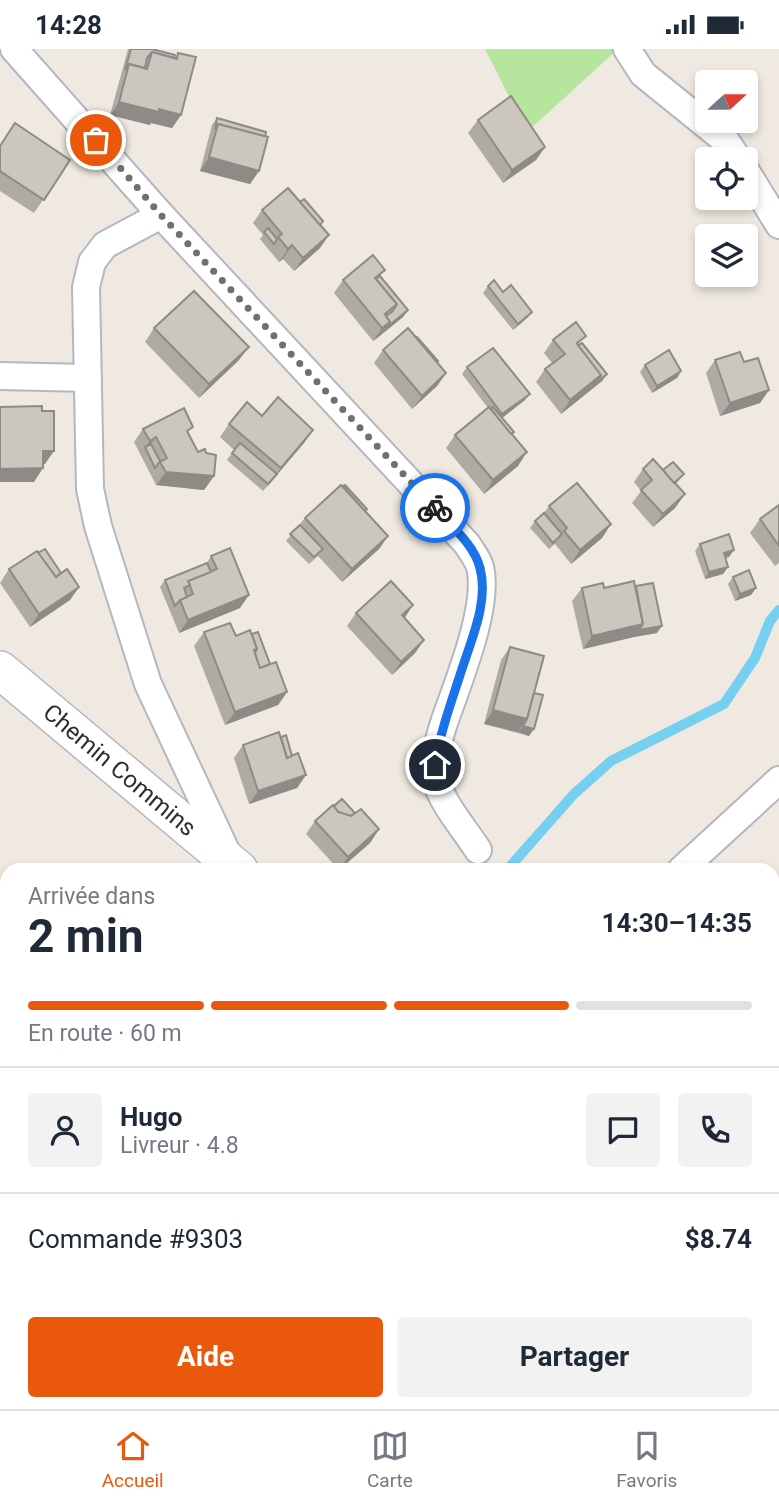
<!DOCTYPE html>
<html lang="fr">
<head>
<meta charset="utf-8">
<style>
  :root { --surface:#fff; --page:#f2f2f3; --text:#1f2937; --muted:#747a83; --line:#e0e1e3; --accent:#ea580c }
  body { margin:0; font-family:Roboto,sans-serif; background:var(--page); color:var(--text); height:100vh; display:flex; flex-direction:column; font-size:26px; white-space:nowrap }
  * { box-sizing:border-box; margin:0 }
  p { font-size:23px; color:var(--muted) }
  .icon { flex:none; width:38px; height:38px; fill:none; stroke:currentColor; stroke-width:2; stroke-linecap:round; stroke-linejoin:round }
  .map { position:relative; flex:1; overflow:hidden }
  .drawer { position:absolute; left:0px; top:814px; width:780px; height:548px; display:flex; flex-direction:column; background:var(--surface); border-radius:21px 21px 0 0; box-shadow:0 4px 10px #0003 }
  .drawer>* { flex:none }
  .needle { width:46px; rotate:69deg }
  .controls { position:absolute; left:695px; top:21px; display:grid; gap:14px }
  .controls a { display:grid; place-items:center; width:63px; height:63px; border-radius:7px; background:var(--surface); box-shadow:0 4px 10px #0003; font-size:35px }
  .pin { position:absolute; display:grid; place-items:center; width:60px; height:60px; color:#fff; margin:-30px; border:4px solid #fff; border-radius:50%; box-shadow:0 2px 7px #0007 }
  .courier { position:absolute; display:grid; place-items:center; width:70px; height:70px; margin:-35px; border:5px solid #1a73e8; border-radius:50%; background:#fff; color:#222; box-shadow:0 2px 9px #0007 }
  .overview em { font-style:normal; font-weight:700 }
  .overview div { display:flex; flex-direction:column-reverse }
  .overview { display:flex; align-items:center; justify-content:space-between; height:119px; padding:0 28px }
  h1 { font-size:46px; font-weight:700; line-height:52px }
  .bar { display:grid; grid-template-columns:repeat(4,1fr); gap:10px 7px; align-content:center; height:84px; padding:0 28px }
  .bar i { height:9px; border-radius:5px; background:var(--line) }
  .bar .on { background:var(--accent) }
  .bar p { grid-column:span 4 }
  .line { display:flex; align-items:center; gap:18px; padding:0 28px; border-top:2px solid var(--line) }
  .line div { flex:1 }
  .round { display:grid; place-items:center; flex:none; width:74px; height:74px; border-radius:7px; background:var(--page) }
  .primary-button { display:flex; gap:14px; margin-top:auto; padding:14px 28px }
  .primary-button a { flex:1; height:80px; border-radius:7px; background:var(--accent); color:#fff; font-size:28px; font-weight:700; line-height:80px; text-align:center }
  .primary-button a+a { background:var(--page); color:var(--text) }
  .status { display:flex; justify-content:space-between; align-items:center; height:49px; padding:0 35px; background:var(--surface); direction:ltr }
  .status svg { height:19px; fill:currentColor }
  .tabs { display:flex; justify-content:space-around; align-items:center; height:98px; border-top:2px solid var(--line); background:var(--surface); font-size:19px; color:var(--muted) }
  .tabs a { display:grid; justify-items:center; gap:4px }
  .tabs .on { color:var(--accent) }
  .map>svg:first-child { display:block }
</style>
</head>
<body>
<div class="status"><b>14:28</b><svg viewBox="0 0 49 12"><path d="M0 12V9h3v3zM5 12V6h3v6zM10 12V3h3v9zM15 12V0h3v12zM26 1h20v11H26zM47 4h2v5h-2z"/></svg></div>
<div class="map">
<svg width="779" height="1360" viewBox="0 0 779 1360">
  <rect width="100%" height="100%" fill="#efe9e1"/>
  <!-- green -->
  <path fill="#b6e59e" d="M485,0H618L527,83Z"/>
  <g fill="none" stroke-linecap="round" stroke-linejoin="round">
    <!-- stream -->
    <g stroke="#75cff0" stroke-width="10">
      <path d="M507,821L574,745L611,712L724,655L755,609L770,572L779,561"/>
      <path d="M284,1360L285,1354"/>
    </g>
    <!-- street casing -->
    <g stroke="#b4b7c1" stroke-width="30">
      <g id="street">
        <path d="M14,0L161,166L467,495C471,502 478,510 480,518C490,558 457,635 444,674C438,692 432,714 436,732C442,754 466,782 478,801"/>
        <path d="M627,0L643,25L726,92L738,110"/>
        <path d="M746,122L779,176"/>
        <path d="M161,166L105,196L92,213L86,238L90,440L98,477L148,635L228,806"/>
        <path d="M0,327L88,329"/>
        <path d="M681,821L779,731"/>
        <path d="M774,978L779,983"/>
        <path d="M312,1360L314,1354"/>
        <path d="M576,1360L577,1354"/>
      </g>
    </g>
    <!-- secondary casing -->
    <g stroke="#b4b7c1" stroke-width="40">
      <g id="secondary">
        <path id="s1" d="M0,621L239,821"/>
        <path d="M774,1237L779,1241"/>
      </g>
    </g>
    <!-- street -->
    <use href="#street" stroke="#fff" stroke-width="26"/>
    <!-- secondary -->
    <use href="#secondary" stroke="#fff" stroke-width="37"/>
  </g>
  <!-- wall -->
  <g fill="#afaba4">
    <path d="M128,0H152L175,9L178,4L181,66L172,79L151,74L150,76L110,66Z"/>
    <path d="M217,69L259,122L250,135L200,122L212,76Z"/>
    <path d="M478,71L545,98L536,111L503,134L468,84Z"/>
    <path d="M0,96L70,111L34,164L0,142Z"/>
    <path d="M262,161L320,176V199L294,222L283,210L279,213L260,190L263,186L253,174Z"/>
    <path d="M343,231L408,261L403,268L373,292L334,244Z"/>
    <path d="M488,237L503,243L532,263L527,269L513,281L483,244Z"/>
    <path d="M154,279L239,311L199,349L145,293Z"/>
    <path d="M553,291L607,325L602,332L561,365L536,333L545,320L552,314L544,304Z"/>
    <path d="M383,301L437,313L446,324L437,337L412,360L374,314Z"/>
    <path d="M715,311L744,313L769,341L760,354L720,367L706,324Z"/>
    <path d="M645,316L681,322L677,329L652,344L640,323Z"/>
    <path d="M467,318L525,351L502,369L512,385L518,417L484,445L446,399L455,386L488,359L462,325Z"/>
    <path d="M262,367L304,394L263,442L227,411L234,401L220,388L229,375Z"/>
    <path d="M143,380L189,384L198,403L214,427L204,441L156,436L134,393Z"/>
    <path d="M643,420L663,421L684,425L676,435L685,445L675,459L653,478L632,454L641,442L634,433Z"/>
    <path d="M779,456V514L775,517L750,484L760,470Z"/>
    <path d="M549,457L611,475L602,489L571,515L555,495L549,500L530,479L535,472L544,464Z"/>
    <path d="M366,462L388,487L379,500L342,533L318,507L309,515L286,492L305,469Z"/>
    <path d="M700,495L729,508L726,509L728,518L723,525L705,530L695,502Z"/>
    <path d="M211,507L240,559L179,584L160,538L165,531L207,514Z"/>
    <path d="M9,520L61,524L79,538L70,551L30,578L0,534Z"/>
    <path d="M733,528L756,539L751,546L735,552L728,535Z"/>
    <path d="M636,537L657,584L634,588L583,600L572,552L582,539Z"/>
    <path d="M356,564L404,568L424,591L415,604L392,626L347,577Z"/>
    <path d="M204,583L236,587L252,585L287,643L278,656L225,676L194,597Z"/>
    <path d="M510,598L534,644L529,687L484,675L501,611Z"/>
    <path d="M281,688L306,726L297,739L249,755L234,709L243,696Z"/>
    <path d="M334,757L355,764L379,780L370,794L339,821L306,785L315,772Z"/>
    <path d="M496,1354H535L531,1360H503Z"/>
  </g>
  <!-- shaded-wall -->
  <g fill="#8e8b86">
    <path d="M119,53L159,60L181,66L172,79L151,74L150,76L110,66Z"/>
    <path d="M545,98L536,111L503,134L512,121Z"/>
    <path d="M209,108L259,122L250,135L200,122Z"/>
    <path d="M329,186L320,199L294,222L303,209Z"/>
    <path d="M292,196L283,210L279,213L288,200Z"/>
    <path d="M408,261L403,268L381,286L386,279Z"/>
    <path d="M532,263L527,269L513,281L518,275Z"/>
    <path d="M390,273L381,286L373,292L382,279Z"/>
    <path d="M249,298L239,311L199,349L209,335Z"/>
    <path d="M681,322L677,329L652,344L657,337Z"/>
    <path d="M446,324L437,337L412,360L422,347Z"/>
    <path d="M607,325L602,332L561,365L570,351L601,326Z"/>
    <path d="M769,341L760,354L720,367L730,354Z"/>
    <path d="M530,345L525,351L498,372L502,365Z"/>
    <path d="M313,381L304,394L263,442L281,419Z"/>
    <path d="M156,388L147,401L145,398L140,405L150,392Z"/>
    <path d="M43,402H54L45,415L33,416Z"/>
    <path d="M527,403L518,417L484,445L493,431Z"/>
    <path d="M43,419L34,433H0V420Z"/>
    <path d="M166,423L214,427L204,441L156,436Z"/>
    <path d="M685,445L675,459L653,478L663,465Z"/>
    <path d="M611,475L602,489L571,515L580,501Z"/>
    <path d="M388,487L379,500L342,533L352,520Z"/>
    <path d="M734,501L729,508L719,511L724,504Z"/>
    <path d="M728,518L723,525L705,530L709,523Z"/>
    <path d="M79,538L70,551L30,578L39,565Z"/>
    <path d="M756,539L751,546L735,552L740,545Z"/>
    <path d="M249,546L240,559L179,584L188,571Z"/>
    <path d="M413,556L404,570L402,566Z"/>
    <path d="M643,575L662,577L657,584L634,588L583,600L592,587Z"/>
    <path d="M424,591L415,604L392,626L401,613Z"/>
    <path d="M287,643L278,656L225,676L235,663Z"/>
    <path d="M493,661L527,670L518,683L484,675Z"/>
    <path d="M523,677L534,680L529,687L518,683Z"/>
    <path d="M306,726L297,739L249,755L258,742Z"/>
    <path d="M379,780L370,794L339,821L348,808Z"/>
  </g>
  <!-- building -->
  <g fill="#cbc7bf" stroke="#8e8b86" stroke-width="2">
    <path d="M131,0H152L175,6L174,9L152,3L147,9L145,19L129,15L125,21Z"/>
    <path d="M152,3L177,10L178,4L196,8L181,66L159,60V63L119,53L129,15L147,20Z"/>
    <path d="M511,47L545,98L512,121L478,71Z"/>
    <path d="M217,69L266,83L265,88L218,75L215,80Z"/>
    <path d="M15,74L70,111L44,151L0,122V97Z"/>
    <path d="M218,75L268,88L259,122L209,108Z"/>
    <path d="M288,139L329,186L303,209L292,196L288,200L278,188L282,185L262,161Z"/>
    <path d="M304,150L323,172L320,176L300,153Z"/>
    <path d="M268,179L277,190L274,195L264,183Z"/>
    <path d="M373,206L385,221L375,229L397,255L385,265L390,273L382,279L343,231Z"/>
    <path d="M380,227L408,261L386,279L390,273L386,267L393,262L397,255L376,230Z"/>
    <path d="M494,231L503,243L511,236L532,263L518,275L488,237Z"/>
    <path d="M194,242L249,298L209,335L154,279Z"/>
    <path d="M576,273L586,287L577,294L601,326L570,351L545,320L565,305L553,291Z"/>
    <path d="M408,279L446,324L422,347L383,301Z"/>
    <path d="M416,288H417L438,312L437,313Z"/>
    <path d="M582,294L607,325L597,333L601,326L578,296Z"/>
    <path d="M493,299L530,345L502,365L467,318Z"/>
    <path d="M669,301L681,322L657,337L645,316Z"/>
    <path d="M740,303L744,313L758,309L769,341L730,354L715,311Z"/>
    <path d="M278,348L313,381L281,419L229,375L247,353L262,367Z"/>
    <path d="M42,357V362H54V402H43V419L0,420V358Z"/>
    <path d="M489,358L527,403L493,431L455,386Z"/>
    <path d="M493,358L514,383L511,385L491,360Z"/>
    <path d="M184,359L193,378L187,382L198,403L205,400L206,404L216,406L214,427L166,423L160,413L167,409L156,388L150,392L143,380Z"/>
    <path d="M240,394L277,425L268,435L232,404Z"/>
    <path d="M151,395L160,412L155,419L145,398Z"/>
    <path d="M653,410L685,445L663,465L641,441L652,431L643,420Z"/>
    <path d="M673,413L684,425L674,434L663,421Z"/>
    <path d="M577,434L611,475L580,501L564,482L567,479L549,457Z"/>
    <path d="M341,436L388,487L352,520L305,469Z"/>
    <path d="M345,436L367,460L365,462L343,437Z"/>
    <path d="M779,456V497L760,470Z"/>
    <path d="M544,464L562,485L553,494L535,472Z"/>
    <path d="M300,476L323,500L314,508L290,485Z"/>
    <path d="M729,485L734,501L724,504L728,518L709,523L700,495Z"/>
    <path d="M230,499L249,546L188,571L180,551L193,545L188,532L217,520L211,507Z"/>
    <path d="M45,500L61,524L56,528L38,504Z"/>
    <path d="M37,502L56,528L67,520L79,538L39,565L9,520Z"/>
    <path d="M207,514L211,523L188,532L190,536L184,539L187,548L180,551L175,557L165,531Z"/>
    <path d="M749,521L756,539L740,545L733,528Z"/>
    <path d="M391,532L413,556L402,566L424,591L401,613L356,564Z"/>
    <path d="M634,532L643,575L592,587L582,539L603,534L604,539Z"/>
    <path d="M653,534L662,577L639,581L643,575L636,537Z"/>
    <path d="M230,574L236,587L250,581L257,600L254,601L260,619L276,613L287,643L235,663L204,583Z"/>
    <path d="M258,583L270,615L260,619L255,604L257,600L252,585Z"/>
    <path d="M510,598L544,607L527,670L493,661Z"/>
    <path d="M534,644L543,646L534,680L523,677L527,670Z"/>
    <path d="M279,683L287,709L298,704L306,726L258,742L243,696Z"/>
    <path d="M286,686L292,707L287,709L281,688Z"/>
    <path d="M342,750L355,764L351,767L338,763L334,757Z"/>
    <path d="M333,756L338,763L351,767L361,760L379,780L348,808L315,772Z"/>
    <path d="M368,1354H379L375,1360H364Z"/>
    <path d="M379,1354H383L390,1360H375Z"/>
    <path d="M383,1354H394L390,1360Z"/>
    <path d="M394,1354H435L431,1360H390Z"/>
    <path d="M522,1354H534L530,1360Z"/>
  </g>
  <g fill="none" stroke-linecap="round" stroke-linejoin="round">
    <!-- done -->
    <path stroke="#726f6d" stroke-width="7" stroke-dasharray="0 12.6" d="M96,91L161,166L435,459"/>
    <!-- route -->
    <path stroke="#1a73e8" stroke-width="9" d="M435,716C440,684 451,654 461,623C471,591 489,553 480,519C474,495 450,476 435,459"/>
  </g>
  <g text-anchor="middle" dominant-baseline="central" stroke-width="5" stroke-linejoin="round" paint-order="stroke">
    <!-- street labels -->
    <g font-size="24" fill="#2e2e2e" stroke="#fff">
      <text stroke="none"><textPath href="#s1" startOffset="156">Chemin Commins</textPath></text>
    </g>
  </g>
</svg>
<div class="controls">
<a><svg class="needle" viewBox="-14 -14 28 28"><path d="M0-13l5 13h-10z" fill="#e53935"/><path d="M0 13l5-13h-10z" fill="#747a83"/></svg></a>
<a><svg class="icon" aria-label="locate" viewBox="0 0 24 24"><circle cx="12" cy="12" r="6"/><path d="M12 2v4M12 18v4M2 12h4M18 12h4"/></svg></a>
<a><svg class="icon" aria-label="layers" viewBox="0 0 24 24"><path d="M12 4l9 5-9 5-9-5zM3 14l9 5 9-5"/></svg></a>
</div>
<div class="pin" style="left:96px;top:91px;background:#ea580c"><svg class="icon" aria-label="bag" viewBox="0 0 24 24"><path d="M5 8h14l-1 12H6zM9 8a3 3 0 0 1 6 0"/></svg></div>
<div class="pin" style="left:435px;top:716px;background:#1f2937"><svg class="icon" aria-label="home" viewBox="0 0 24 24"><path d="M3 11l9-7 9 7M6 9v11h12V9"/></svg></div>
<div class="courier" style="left:435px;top:459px"><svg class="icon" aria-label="bike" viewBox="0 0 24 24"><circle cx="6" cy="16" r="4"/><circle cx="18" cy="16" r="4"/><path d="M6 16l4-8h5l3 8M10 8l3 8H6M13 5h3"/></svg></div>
<section class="drawer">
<div class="overview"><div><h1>2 min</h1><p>Arrivée dans</p></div><em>14:30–14:35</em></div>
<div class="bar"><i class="on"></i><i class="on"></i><i class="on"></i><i></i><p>En route · 60 m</p></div>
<div class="line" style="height:126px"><a class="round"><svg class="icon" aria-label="person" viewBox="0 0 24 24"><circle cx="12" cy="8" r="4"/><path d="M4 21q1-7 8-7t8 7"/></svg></a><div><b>Hugo</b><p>Livreur · 4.8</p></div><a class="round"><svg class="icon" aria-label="chat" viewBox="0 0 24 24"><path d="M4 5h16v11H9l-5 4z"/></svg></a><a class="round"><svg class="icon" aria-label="phone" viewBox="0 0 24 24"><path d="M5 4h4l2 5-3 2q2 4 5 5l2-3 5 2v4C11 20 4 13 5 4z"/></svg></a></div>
<div class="line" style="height:91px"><div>Commande #9303</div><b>$8.74</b></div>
<div class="primary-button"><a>Aide</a><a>Partager</a></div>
</section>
</div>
<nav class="tabs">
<a class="on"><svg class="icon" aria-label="home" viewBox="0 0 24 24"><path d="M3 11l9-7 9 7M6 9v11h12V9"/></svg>Accueil</a>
<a><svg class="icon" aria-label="map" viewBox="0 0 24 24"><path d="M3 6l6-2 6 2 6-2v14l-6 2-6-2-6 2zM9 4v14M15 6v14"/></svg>Carte</a>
<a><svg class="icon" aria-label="saved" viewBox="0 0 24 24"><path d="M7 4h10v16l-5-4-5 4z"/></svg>Favoris</a>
</nav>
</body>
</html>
